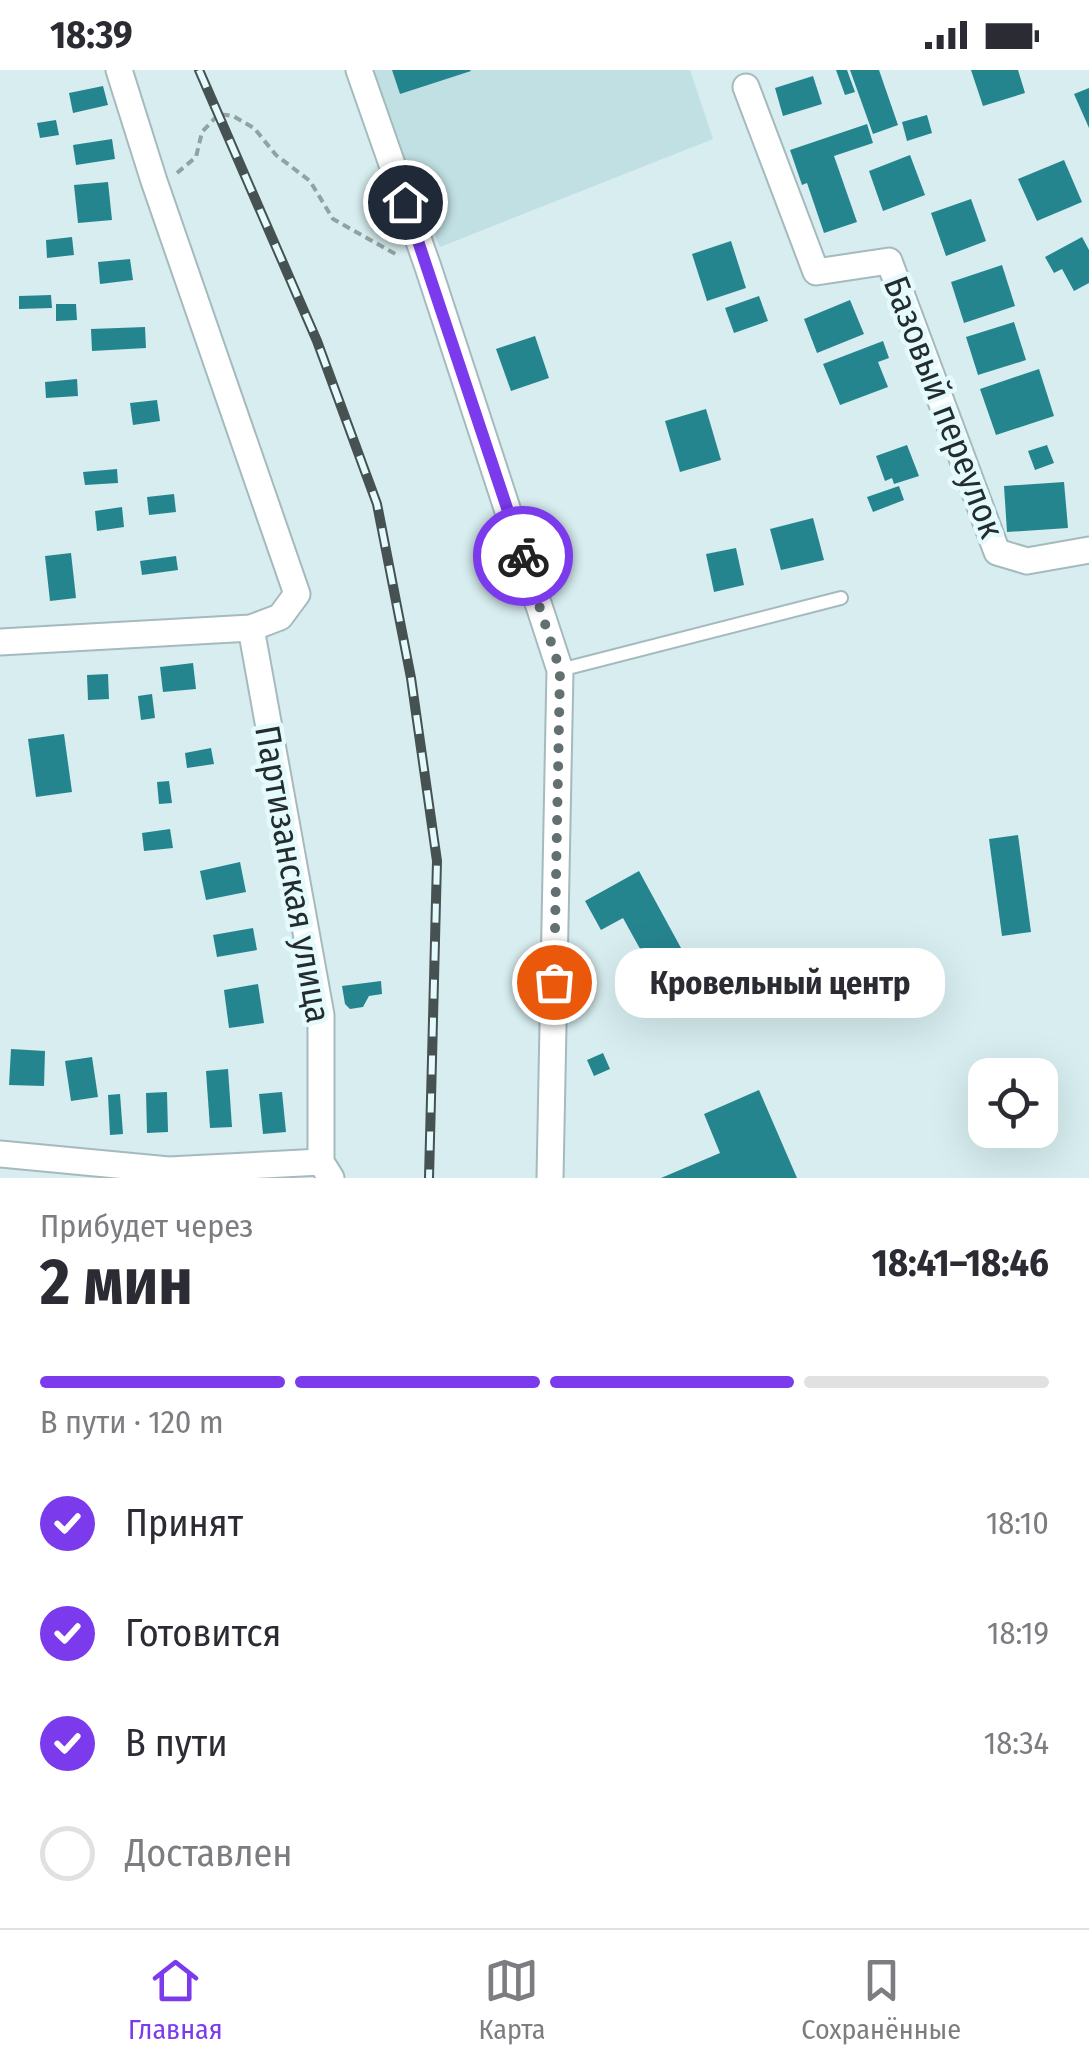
<!DOCTYPE html>
<html lang="ru">
<head>
<meta charset="utf-8">
<style>
  :root { --surface:#fff; --page:#f7f7f7; --text:#2b2b33; --muted:#7c7c81; --line:#e1e1e2; --accent:#7c3aed }
  body { margin:0; font-family:"Fira Sans Condensed",sans-serif; background:var(--page); color:var(--text); height:100vh; display:flex; flex-direction:column; font-size:38px; white-space:nowrap }
  * { box-sizing:border-box; margin:0 }
  p { font-size:32px; color:var(--muted) }
  .icon { flex:none; width:55px; height:55px; fill:none; stroke:currentColor; stroke-width:2; stroke-linecap:round; stroke-linejoin:round }
  .map { position:relative; height:1108px; overflow:hidden }
  .panel { display:flex; flex-direction:column; background:var(--surface); flex:1 }
  .panel>* { flex:none }
  .controls { position:absolute; left:968px; top:988px; display:grid; gap:20px }
  .controls a { display:grid; place-items:center; width:90px; height:90px; border-radius:20px; background:var(--surface); box-shadow:0 10px 40px #0002; font-size:50px }
  .pin { position:absolute; display:grid; place-items:center; width:85px; height:85px; color:#fff; margin:-42px; border:5px solid #fff; border-radius:50%; box-shadow:0 2px 10px #0007 }
  .courier { position:absolute; display:grid; place-items:center; width:100px; height:100px; margin:-50px; border:8px solid #7c3aed; border-radius:50%; background:#fff; color:#222; box-shadow:0 2px 12px #0007 }
  .bubble { position:absolute; height:70px; border-radius:30px; background:var(--surface); box-shadow:0 10px 40px #0002; font-size:32px; font-weight:700; line-height:70px; text-align:center }
  .summary em { font-style:normal; font-weight:700 }
  .summary div { display:flex; flex-direction:column-reverse }
  .summary { display:flex; align-items:center; justify-content:space-between; height:170px; padding:0 40px }
  h1 { font-size:65px; font-weight:700; line-height:75px }
  .bar { display:grid; grid-template-columns:repeat(4,1fr); gap:15px 10px; align-content:center; height:120px; padding:0 40px }
  .bar i { height:12px; border-radius:8px; background:var(--line) }
  .bar .on { background:var(--accent) }
  .bar p { grid-column:span 4 }
  ol { padding:0 40px; list-style:none }
  li { display:flex; align-items:center; gap:30px; height:110px }
  li p { margin-inline-start:auto }
  li .icon { padding:10px; border-radius:50%; background:var(--accent); color:#fff; stroke-width:4 }
  li:last-child { color:var(--muted) }
  li i { width:55px; height:55px; border:5px solid var(--line); border-radius:50% }
  .status { display:flex; justify-content:space-between; align-items:center; height:70px; padding:0 50px; background:var(--surface); direction:ltr }
  .status svg { height:28px; fill:currentColor }
  .tab-bar { display:flex; justify-content:space-around; align-items:center; height:140px; border-top:2px solid var(--line); background:var(--surface); font-size:28px; color:var(--muted) }
  .tab-bar a { display:grid; justify-items:center; gap:5px }
  .tab-bar .on { color:var(--accent) }
  .map>svg:first-child { display:block }
</style>
</head>
<body>
<div class="status"><b>18:39</b><svg viewBox="0 0 49 12"><path d="M0 12V9h3v3zM5 12V6h3v6zM10 12V3h3v9zM15 12V0h3v12zM26 1h20v11H26zM47 4h2v5h-2z"/></svg></div>
<div class="map">
<svg width="1089" height="1108" viewBox="0 0 1089 1108">
  <rect width="100%" height="100%" fill="#d7edef"/>
  <!-- built -->
  <path fill="#c1e0e3" d="M366,0H690L713,69L440,177Z"/>
  <!-- building -->
  <g fill="#25858f">
    <path d="M392,0H470L471,1L400,24Z"/>
    <path d="M836,0H847L855,22L845,25Z"/>
    <path d="M850,0H879L898,55L873,64Z"/>
    <path d="M971,0H1018L1025,23L983,36Z"/>
    <path d="M813,6L822,34L783,46L775,18Z"/>
    <path d="M103,16L108,35L73,43L69,23Z"/>
    <path d="M1089,18V58L1074,24Z"/>
    <path d="M927,45L932,63L907,71L902,52Z"/>
    <path d="M56,50L59,65L40,68L37,53Z"/>
    <path d="M867,54L873,73L834,86L857,152L824,163L807,113L802,115L790,80Z"/>
    <path d="M112,69L115,89L76,95L73,75Z"/>
    <path d="M910,85L925,125L883,141L869,101Z"/>
    <path d="M1064,90L1082,132L1037,151L1018,109Z"/>
    <path d="M108,112L112,150L78,153L74,115Z"/>
    <path d="M971,129L986,171L946,186L931,143Z"/>
    <path d="M72,167L74,185L47,188L46,170Z"/>
    <path d="M1082,167L1089,180V213L1074,221L1062,199L1054,203L1045,187Z"/>
    <path d="M731,171L746,218L707,231L692,184Z"/>
    <path d="M130,189L133,210L100,214L98,192Z"/>
    <path d="M1002,195L1015,236L964,253L951,212Z"/>
    <path d="M51,225L52,238L19,239V226Z"/>
    <path d="M759,226L768,251L734,263L725,238Z"/>
    <path d="M850,230L864,264L817,283L804,249Z"/>
    <path d="M56,234H76L77,250L56,251Z"/>
    <path d="M1014,252L1026,290L978,305L966,267Z"/>
    <path d="M145,257L146,278L92,281L91,259Z"/>
    <path d="M535,266L549,308L511,321L496,279Z"/>
    <path d="M883,271L889,288L878,292L888,317L840,335L823,294Z"/>
    <path d="M1039,299L1054,346L996,365L980,319Z"/>
    <path d="M77,309L78,326L46,328L45,312Z"/>
    <path d="M157,330L160,351L133,355L130,333Z"/>
    <path d="M706,339L721,390L680,402L665,351Z"/>
    <path d="M907,375L919,406L894,414L892,408L885,411L876,386Z"/>
    <path d="M1047,375L1054,393L1035,400L1028,381Z"/>
    <path d="M117,399L118,413L85,415L83,402Z"/>
    <path d="M1064,412L1068,458L1007,462L1004,416Z"/>
    <path d="M899,416L904,430L873,442L867,427Z"/>
    <path d="M174,424L176,442L149,445L147,427Z"/>
    <path d="M122,437L124,457L97,461L95,441Z"/>
    <path d="M813,448L824,490L781,500L770,459Z"/>
    <path d="M736,478L744,515L714,522L706,484Z"/>
    <path d="M71,483L76,528L50,531L45,486Z"/>
    <path d="M176,486L178,500L142,505L140,491Z"/>
    <path d="M193,593L196,619L163,622L160,597Z"/>
    <path d="M108,604L109,629L88,630L87,605Z"/>
    <path d="M152,624L155,648L141,650L138,626Z"/>
    <path d="M64,664L72,722L36,727L28,669Z"/>
    <path d="M211,678L214,694L187,698L185,683Z"/>
    <path d="M169,711L172,733L159,734L157,712Z"/>
    <path d="M170,759L173,778L144,781L142,763Z"/>
    <path d="M1018,765L1031,862L1002,866L989,769Z"/>
    <path d="M240,792L246,822L206,830L200,801Z"/>
    <path d="M639,801L699,911L648,939L625,897L644,886L623,848L601,860L585,831Z"/>
    <path d="M253,858L257,880L217,887L213,865Z"/>
    <path d="M381,911L382,924L369,926L363,937L350,939L345,934L342,916Z"/>
    <path d="M258,914L264,953L229,958L224,920Z"/>
    <path d="M11,979L45,981L44,1016L9,1015Z"/>
    <path d="M603,983L610,999L594,1006L587,990Z"/>
    <path d="M92,987L98,1027L71,1031L65,991Z"/>
    <path d="M228,999L232,1057L210,1058L206,1001Z"/>
    <path d="M759,1020L797,1108H661L720,1083L704,1044Z"/>
    <path d="M167,1022L168,1062L147,1063L146,1023Z"/>
    <path d="M282,1022L286,1062L263,1064L259,1024Z"/>
    <path d="M120,1024L123,1064L110,1065L108,1025Z"/>
  </g>
  <g fill="none" stroke-linecap="round" stroke-linejoin="round">
    <!-- lane casing -->
    <g stroke="#a5babc" stroke-width="16">
      <path id="lane" d="M560,600L841,528"/>
    </g>
    <!-- street casing -->
    <g stroke="#a5babc" stroke-width="29">
      <g id="street">
        <path d="M359,0L428,197L560,600L550,1108"/>
        <path d="M746,17L816,202L889,191L997,482L1027,491L1089,480"/>
        <path d="M251,558L321,945V1092L331,1108"/>
        <path d="M0,572L251,558L280,547L297,524L154,111L119,0"/>
        <path d="M0,1084L169,1100L321,1092"/>
      </g>
    </g>
    <!-- path -->
    <path stroke="#91a2a3" stroke-width="4" stroke-dasharray="8 5" stroke-linecap="butt" d="M177,103L196,87L202,62L219,44L233,46L254,58L276,85L310,111L333,149L399,186"/>
    <!-- lane -->
    <use href="#lane" stroke="#fff" stroke-width="12"/>
    <!-- street -->
    <use href="#street" stroke="#fff" stroke-width="25"/>
    <!-- rail casing -->
    <g stroke="#465152" stroke-width="10">
      <path id="rail" d="M199,0L317,271L377,434L411,608L437,791L429,1108"/>
    </g>
    <!-- rail -->
    <use href="#rail" stroke="#e4fafd" stroke-width="6" stroke-dasharray="19" stroke-linecap="butt"/>
  </g>
  <g fill="none" stroke-linecap="round" stroke-linejoin="round">
    <!-- done -->
    <path stroke="#637071" stroke-width="10" stroke-dasharray="0 18" d="M523,486L560,600L554,912"/>
    <!-- route -->
    <path stroke="#7c3aed" stroke-width="12" d="M405,132L523,486"/>
  </g>
  <g text-anchor="middle" dominant-baseline="central" stroke-width="9" stroke-linejoin="round" paint-order="stroke">
    <!-- street labels -->
    <g font-size="35" fill="#242c2d" stroke="#e4fafd">
      <text transform="translate(944 337) rotate(69)">Базовый переулок</text>
      <text transform="translate(293 804) rotate(80)">Партизанская улица</text>
    </g>
  </g>
</svg>
<div class="controls">
<a><svg class="icon" aria-label="locate" viewBox="0 0 24 24"><circle cx="12" cy="12" r="6"/><path d="M12 2v4M12 18v4M2 12h4M18 12h4"/></svg></a>
</div>
<div class="pin" style="left:554px;top:912px;background:#ea580c"><svg class="icon" aria-label="bag" viewBox="0 0 24 24"><path d="M5 8h14l-1 12H6zM9 8a3 3 0 0 1 6 0"/></svg></div>
<div class="pin" style="left:405px;top:132px;background:#1f2937"><svg class="icon" aria-label="home" viewBox="0 0 24 24"><path d="M3 11l9-7 9 7M6 9v11h12V9"/></svg></div>
<div class="courier" style="left:523px;top:486px"><svg class="icon" aria-label="bike" viewBox="0 0 24 24"><circle cx="6" cy="16" r="4"/><circle cx="18" cy="16" r="4"/><path d="M6 16l4-8h5l3 8M10 8l3 8H6M13 5h3"/></svg></div>
<div class="bubble" style="left:615px;top:878px;width:330px">Кровельный центр</div>
</div>
<section class="panel">
<div class="summary"><div><h1>2 мин</h1><p>Прибудет через</p></div><em>18:41–18:46</em></div>
<div class="bar"><i class="on"></i><i class="on"></i><i class="on"></i><i></i><p>В пути · 120 m</p></div>
<ol>
<li><svg class="icon" aria-label="check" viewBox="0 0 24 24"><path d="M5 12l5 5 9-10"/></svg>Принят<p>18:10</p></li>
<li><svg class="icon" aria-label="check" viewBox="0 0 24 24"><path d="M5 12l5 5 9-10"/></svg>Готовится<p>18:19</p></li>
<li><svg class="icon" aria-label="check" viewBox="0 0 24 24"><path d="M5 12l5 5 9-10"/></svg>В пути<p>18:34</p></li>
<li><i></i>Доставлен</li>
</ol>
</section>
<nav class="tab-bar">
<a class="on"><svg class="icon" aria-label="home" viewBox="0 0 24 24"><path d="M3 11l9-7 9 7M6 9v11h12V9"/></svg>Главная</a>
<a><svg class="icon" aria-label="map" viewBox="0 0 24 24"><path d="M3 6l6-2 6 2 6-2v14l-6 2-6-2-6 2zM9 4v14M15 6v14"/></svg>Карта</a>
<a><svg class="icon" aria-label="saved" viewBox="0 0 24 24"><path d="M7 4h10v16l-5-4-5 4z"/></svg>Сохранённые</a>
</nav>
</body>
</html>
